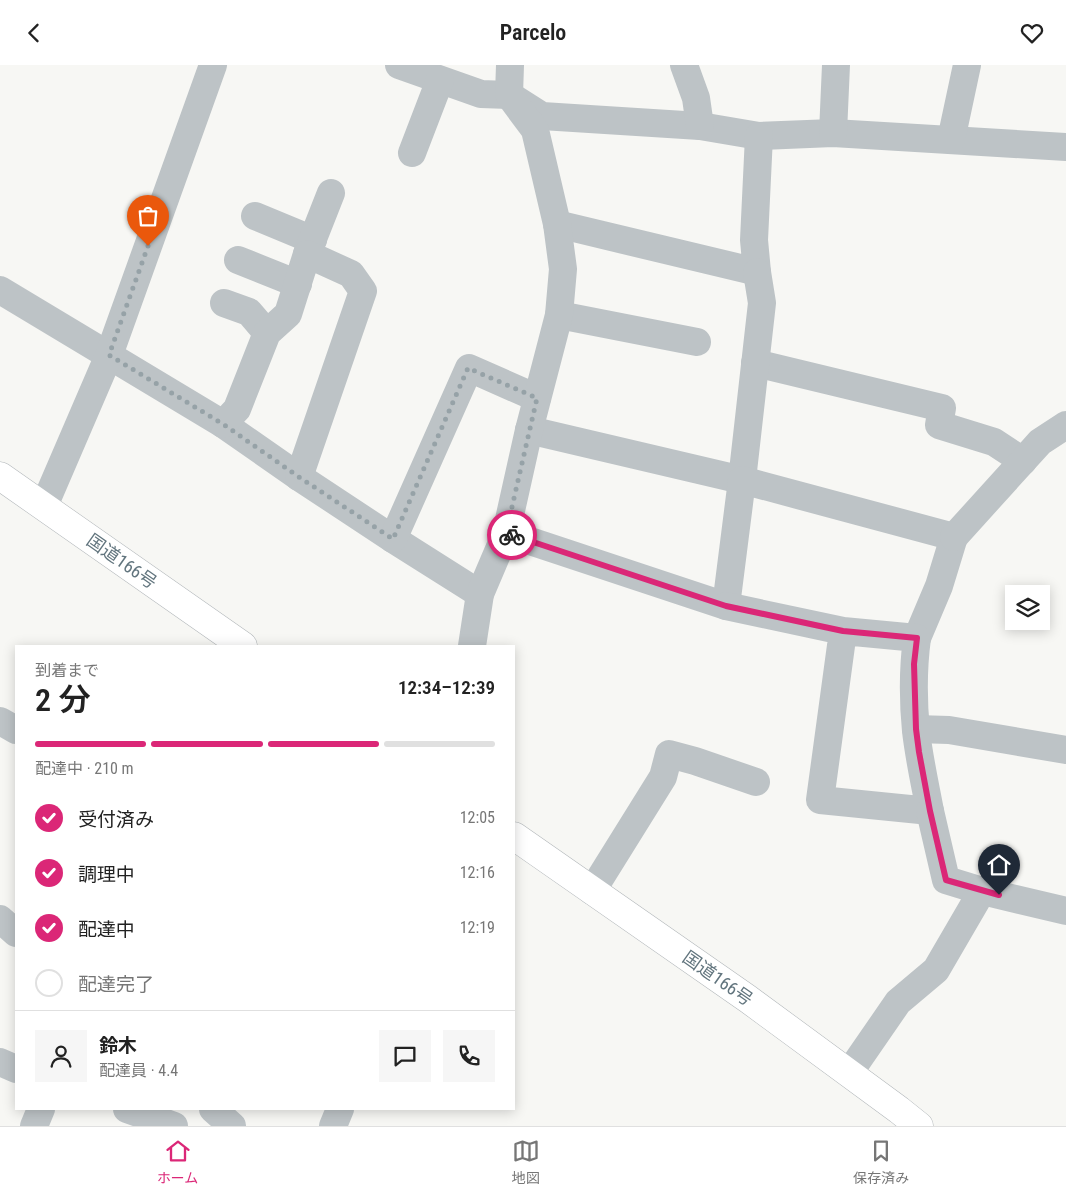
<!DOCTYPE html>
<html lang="ja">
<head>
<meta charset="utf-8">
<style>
  :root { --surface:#fff; --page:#f6f6f6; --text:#222; --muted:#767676; --line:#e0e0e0; --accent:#db2777 }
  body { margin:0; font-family:"Roboto Condensed","Noto Sans JP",sans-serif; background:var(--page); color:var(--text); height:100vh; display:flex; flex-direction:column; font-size:19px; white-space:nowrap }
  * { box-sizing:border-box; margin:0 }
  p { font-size:16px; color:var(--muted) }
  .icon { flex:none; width:28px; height:28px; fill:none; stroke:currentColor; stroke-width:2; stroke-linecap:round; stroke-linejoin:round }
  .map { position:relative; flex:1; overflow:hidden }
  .sheet { position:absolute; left:15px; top:580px; width:500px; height:465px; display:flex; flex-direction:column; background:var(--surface); border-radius:0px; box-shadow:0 2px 12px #0003 }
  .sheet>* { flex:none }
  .buttons { position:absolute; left:1005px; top:520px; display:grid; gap:10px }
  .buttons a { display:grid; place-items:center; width:45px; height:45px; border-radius:0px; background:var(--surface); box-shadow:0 2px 12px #0003; font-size:25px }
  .pin { position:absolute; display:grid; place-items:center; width:42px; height:42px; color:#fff; margin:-51px -21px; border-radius:50% 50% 50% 0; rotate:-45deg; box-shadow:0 0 5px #0007 }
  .pin .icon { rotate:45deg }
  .courier { position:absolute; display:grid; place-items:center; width:50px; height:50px; margin:-25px; border:4px solid #db2777; border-radius:50%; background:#fff; color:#222; box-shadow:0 1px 6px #0007 }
  .headline em { font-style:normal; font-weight:600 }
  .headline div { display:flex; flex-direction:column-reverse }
  .headline { display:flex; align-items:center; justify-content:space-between; height:85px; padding:0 20px }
  h1 { font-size:32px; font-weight:600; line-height:38px }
  .bar { display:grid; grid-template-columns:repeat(4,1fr); gap:8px 5px; align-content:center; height:60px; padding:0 20px }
  .bar i { height:6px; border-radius:4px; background:var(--line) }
  .bar .current { background:var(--accent) }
  .bar p { grid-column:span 4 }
  .line { display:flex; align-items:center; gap:12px; padding:0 20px; border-top:1px solid var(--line) }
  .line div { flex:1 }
  .round { display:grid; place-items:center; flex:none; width:52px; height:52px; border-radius:0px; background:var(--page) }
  ol { padding:0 20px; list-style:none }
  li { display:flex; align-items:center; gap:15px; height:55px }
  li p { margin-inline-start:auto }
  li .icon { padding:5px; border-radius:50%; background:var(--accent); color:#fff; stroke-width:4 }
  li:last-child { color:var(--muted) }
  li i { width:28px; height:28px; border:2px solid var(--line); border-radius:50% }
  header { display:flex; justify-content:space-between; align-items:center; height:65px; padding:0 20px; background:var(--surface); font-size:22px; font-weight:600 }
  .tab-bar { display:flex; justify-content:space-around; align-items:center; height:70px; border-top:1px solid var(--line); background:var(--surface); font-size:14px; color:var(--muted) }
  .tab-bar a { display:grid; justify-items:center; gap:2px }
  .tab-bar .current { color:var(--accent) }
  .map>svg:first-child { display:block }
</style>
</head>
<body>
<header><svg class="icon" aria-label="back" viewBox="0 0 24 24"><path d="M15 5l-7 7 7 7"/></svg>Parcelo<svg class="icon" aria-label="heart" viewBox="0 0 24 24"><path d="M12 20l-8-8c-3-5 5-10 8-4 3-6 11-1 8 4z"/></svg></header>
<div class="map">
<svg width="1066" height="1061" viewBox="0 0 1066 1061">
  <rect width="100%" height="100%" fill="#f7f7f4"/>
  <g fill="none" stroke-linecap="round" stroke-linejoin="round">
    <!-- highway casing -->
    <g stroke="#b1b6b9" stroke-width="29">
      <g id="highway">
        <path d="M0,411L243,581"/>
        <path d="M514,771L748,934L899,1045L919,1061"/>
      </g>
    </g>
    <!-- minor -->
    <g stroke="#bdc3c6" stroke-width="28">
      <path d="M399,0L481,29L509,30L542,51L700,61L759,71L833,68L1066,82"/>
      <path d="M684,0L696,33L700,61"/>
      <path d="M833,68L836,0"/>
      <path d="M951,75L967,0"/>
      <path d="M412,88L440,15"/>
      <path d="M255,151L313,175"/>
      <path d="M557,159L757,207L754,175L759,71"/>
      <path d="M307,189L331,128"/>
      <path d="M238,195L298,219"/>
      <path d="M0,225L223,359L299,412L393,474L480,529"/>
      <path d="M224,238L249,247L267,268"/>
      <path d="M559,250L697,277"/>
      <path d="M755,298L942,343L939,360L994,377L1023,396"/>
      <path d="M223,359L237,344L267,268L288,249L307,189L351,209L363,226L299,412"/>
      <path d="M529,365L742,415L762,238L757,207"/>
      <path d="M44,441L109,290L213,0"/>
      <path d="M506,468L726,541L742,415L954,472L939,521L917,573"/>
      <path d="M954,472L1040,377L1066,360"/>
      <path d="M393,474L469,303L537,333"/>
      <path d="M726,541L843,566L917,573C913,603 913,635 916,666C919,693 925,719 930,746L820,735L843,566"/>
      <path d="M472,581L480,529L506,468L529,365L559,250L563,204L557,159L535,65L509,30L510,0"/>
      <path d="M0,656L16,665"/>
      <path d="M916,664L949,665L1066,685"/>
      <path d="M930,746L946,815L982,826L1066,846"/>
      <path d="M592,826L663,712L669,689L695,696L756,717"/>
      <path d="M0,854L16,868"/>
      <path d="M0,997L16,1004"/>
      <path d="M849,1008L898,937L936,905L982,826"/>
      <path d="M127,1044L174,1061"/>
      <path d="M213,1044L232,1061"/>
      <path d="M34,1061L41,1044"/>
      <path d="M333,1061L340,1044"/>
    </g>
    <!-- highway -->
    <use href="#highway" stroke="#fff" stroke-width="28"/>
  </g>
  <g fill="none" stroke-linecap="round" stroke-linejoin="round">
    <!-- done -->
    <path stroke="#96a2a7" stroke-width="5" stroke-dasharray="0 9" d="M148,181L109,290L223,359L299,412L393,474L468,303L537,333L506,468L512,470"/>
    <!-- route -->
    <path stroke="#db2777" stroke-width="6" d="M512,470L726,541L843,566L917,573L914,599L916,664L919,687L930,746L946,815L999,830"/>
  </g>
  <g text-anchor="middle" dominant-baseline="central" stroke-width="5" stroke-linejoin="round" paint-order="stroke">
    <!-- street labels -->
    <g font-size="18" fill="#62757e" stroke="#fff">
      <text transform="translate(122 496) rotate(35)">国道166号</text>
      <text transform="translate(718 913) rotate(35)">国道166号</text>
    </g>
  </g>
</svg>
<div class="buttons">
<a><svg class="icon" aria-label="layers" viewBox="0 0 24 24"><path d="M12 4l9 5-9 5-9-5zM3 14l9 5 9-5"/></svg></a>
</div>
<div class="pin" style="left:148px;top:181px;background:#ea580c"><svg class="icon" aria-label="bag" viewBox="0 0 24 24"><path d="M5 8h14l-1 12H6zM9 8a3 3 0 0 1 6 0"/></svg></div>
<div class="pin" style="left:999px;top:830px;background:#1f2937"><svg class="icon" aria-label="home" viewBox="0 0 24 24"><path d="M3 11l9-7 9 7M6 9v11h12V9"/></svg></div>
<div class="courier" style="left:512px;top:470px"><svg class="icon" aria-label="bike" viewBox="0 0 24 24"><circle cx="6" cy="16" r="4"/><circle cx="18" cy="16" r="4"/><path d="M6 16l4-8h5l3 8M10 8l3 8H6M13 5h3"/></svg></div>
<section class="sheet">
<div class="headline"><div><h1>2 分</h1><p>到着まで</p></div><em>12:34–12:39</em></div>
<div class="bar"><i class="current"></i><i class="current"></i><i class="current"></i><i></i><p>配達中 · 210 m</p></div>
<ol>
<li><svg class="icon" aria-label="check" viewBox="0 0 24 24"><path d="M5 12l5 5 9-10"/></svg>受付済み<p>12:05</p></li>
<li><svg class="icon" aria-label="check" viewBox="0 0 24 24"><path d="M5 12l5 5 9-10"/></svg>調理中<p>12:16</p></li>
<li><svg class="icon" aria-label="check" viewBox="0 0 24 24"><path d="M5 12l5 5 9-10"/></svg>配達中<p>12:19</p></li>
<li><i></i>配達完了</li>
</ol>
<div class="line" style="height:90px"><a class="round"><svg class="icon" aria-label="person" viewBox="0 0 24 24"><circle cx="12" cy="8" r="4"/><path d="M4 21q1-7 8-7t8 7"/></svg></a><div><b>鈴木</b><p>配達員 · 4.4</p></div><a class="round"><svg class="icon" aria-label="chat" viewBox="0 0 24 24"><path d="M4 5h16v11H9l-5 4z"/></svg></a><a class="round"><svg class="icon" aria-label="phone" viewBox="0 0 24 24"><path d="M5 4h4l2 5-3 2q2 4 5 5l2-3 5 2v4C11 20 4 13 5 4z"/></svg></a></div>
</section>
</div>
<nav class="tab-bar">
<a class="current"><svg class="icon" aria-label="home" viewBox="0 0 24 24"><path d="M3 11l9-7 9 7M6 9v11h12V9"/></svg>ホーム</a>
<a><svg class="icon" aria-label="map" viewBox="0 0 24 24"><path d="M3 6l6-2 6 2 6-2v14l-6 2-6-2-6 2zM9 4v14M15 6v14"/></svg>地図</a>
<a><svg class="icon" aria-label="saved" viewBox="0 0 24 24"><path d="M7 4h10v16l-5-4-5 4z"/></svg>保存済み</a>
</nav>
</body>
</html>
